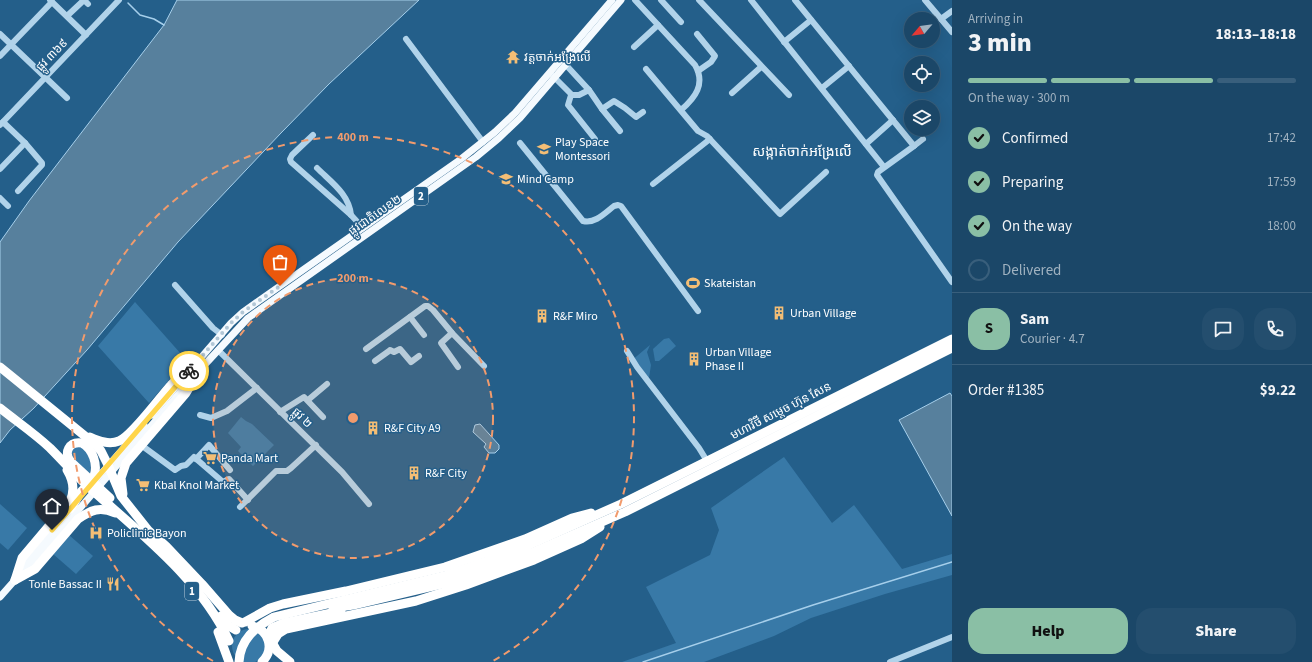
<!DOCTYPE html>
<html lang="en">
<head>
<meta charset="utf-8">
<style>
  :root { --surface:#1b4768; --page:#244e6e; --text:#f1f3f6; --muted:#a0b2c0; --line:#395f7c; --accent:#8abfa5 }
  body { margin:0; font-family:"Source Sans 3","Noto Sans Khmer",sans-serif; background:var(--page); color:var(--text); height:100vh; display:flex; flex-direction:column; font-size:15px; white-space:nowrap }
  * { box-sizing:border-box; margin:0 }
  p { font-size:13px; color:var(--muted) }
  .icon { flex:none; width:22px; height:22px; fill:none; stroke:currentColor; stroke-width:2; stroke-linecap:round; stroke-linejoin:round }
  .map { position:relative; flex:1; overflow:hidden }
  .side { display:flex; flex-direction:column; background:var(--surface); width:360px }
  .side>* { flex:none }
  .needle { width:26px; rotate:241deg }
  .buttons { position:absolute; left:904px; top:12px; display:grid; gap:8px }
  .buttons a { display:grid; place-items:center; width:36px; height:36px; border-radius:50%; background:var(--surface); box-shadow:0 4px 16px #0002,0 0 0 1px var(--line); font-size:20px }
  .pin { position:absolute; display:grid; place-items:center; width:34px; height:34px; color:#fff; margin:-41px -17px; border-radius:50% 50% 50% 0; rotate:-45deg; box-shadow:0 0 4px #0007 }
  .pin .icon { rotate:45deg }
  .courier { position:absolute; display:grid; place-items:center; width:40px; height:40px; margin:-20px; border:3px solid #ffd54a; border-radius:50%; background:#fff; color:#222; box-shadow:0 1px 5px #0007 }
  .headline em { font-style:normal; font-weight:800 }
  .headline div { display:flex; flex-direction:column-reverse }
  .headline { display:flex; align-items:center; justify-content:space-between; height:68px; padding:0 16px }
  h1 { font-size:26px; font-weight:800; line-height:30px }
  .bar { display:grid; grid-template-columns:repeat(4,1fr); gap:6px 4px; align-content:center; height:48px; padding:0 16px }
  .bar i { height:5px; border-radius:3px; background:var(--line) }
  .bar .current { background:var(--accent) }
  .bar p { grid-column:span 4 }
  .line { display:flex; align-items:center; gap:10px; padding:0 16px; border-top:1px solid var(--line) }
  .line div { flex:1 }
  .round { display:grid; place-items:center; flex:none; width:42px; height:42px; border-radius:16px; background:var(--page) }
  ol { padding:0 16px; list-style:none }
  li { display:flex; align-items:center; gap:12px; height:44px }
  li p { margin-inline-start:auto }
  li .icon { padding:4px; border-radius:50%; background:var(--accent); color:#111; stroke-width:4 }
  li:last-child { color:var(--muted) }
  li i { width:22px; height:22px; border:2px solid var(--line); border-radius:50% }
  .button { display:flex; gap:8px; margin-top:auto; padding:8px 16px }
  .button a { flex:1; height:46px; border-radius:16px; background:var(--accent); color:#111; font-size:16px; font-weight:800; line-height:46px; text-align:center }
  .button a+a { background:var(--page); color:var(--text) }
  main { display:flex; flex:1; min-height:0 }
  .map>svg:first-child { display:block }
</style>
</head>
<body>
<main>
<div class="map">
<svg width="952" height="662" viewBox="0 0 952 662">
  <rect width="100%" height="100%" fill="#245f8a"/>
  <!-- green -->
  <g fill="#3879a7">
    <path d="M135,302L189,363L169,380L149,403L98,346Z"/>
    <path d="M669,338L676,346L659,361H655L653,349L664,339Z"/>
    <path d="M650,345L647,352L651,365L649,378L631,361Z"/>
    <path d="M241,417L246,421L252,424L274,445L253,466L238,451L241,447L228,433Z"/>
    <path d="M78,446L85,448C90,458 92,465 90,475L72,459L71,451Z"/>
    <path d="M784,457L832,523L854,505L902,569L952,554V575L885,594L811,618L774,636L704,662H622L676,643L646,587L710,555L719,530L711,508Z"/>
    <path d="M0,504L27,528L8,550L0,543Z"/>
    <path d="M69,535L93,556L76,574L53,554Z"/>
    <circle cx="249" cy="646" r="17"/>
  </g>
  <!-- water -->
  <g fill="#57809d" stroke="#a6cfeb">
    <path d="M177,0H419L329,84L281,133L178,242L87,350L34,408L10,430L0,443V242L29,201L164,25Z"/>
    <path d="M950,393L952,396V516L899,420Z"/>
    <path d="M480,424L499,445V449L495,453H489L484,447L486,444L473,432L475,425Z"/>
  </g>
  <g fill="none" stroke-linecap="round" stroke-linejoin="round">
    <!-- stream -->
    <g stroke="#a6cfeb" stroke-width="1.5">
      <path d="M128,3L140,15L154,19L164,25"/>
      <path d="M643,662L813,605L952,562"/>
    </g>
    <!-- minor -->
    <g stroke="#b1d3ea" stroke-width="6">
      <path d="M50,0L86,35"/>
      <path d="M635,0L695,65C706,84 695,98 681,110"/>
      <path d="M661,0L681,22"/>
      <path d="M699,0L789,95"/>
      <path d="M751,0L884,167"/>
      <path d="M795,0L914,146L923,139"/>
      <path d="M925,0L952,32"/>
      <path d="M67,16L84,0L88,4"/>
      <path d="M941,19L952,11"/>
      <path d="M0,34L67,98"/>
      <path d="M697,34L715,56L711,62L698,71"/>
      <path d="M406,39L483,142"/>
      <path d="M784,42L811,20"/>
      <path d="M634,47L658,25"/>
      <path d="M0,56L52,2"/>
      <path d="M566,65L589,90L602,109L620,131"/>
      <path d="M646,69L698,131L707,136L780,214L826,172"/>
      <path d="M552,75L571,94V95L568,105L595,139"/>
      <path d="M822,88L849,66"/>
      <path d="M732,93L761,67"/>
      <path d="M571,95H579L589,90"/>
      <path d="M602,109L614,101L625,108L636,117L643,112"/>
      <path d="M3,122L25,143L42,163V165L18,191"/>
      <path d="M0,125L119,0"/>
      <path d="M313,135L292,155L290,159L291,162L351,215L363,228"/>
      <path d="M520,143L583,221C595,224 605,213 614,206L618,205L621,206L698,311"/>
      <path d="M866,144L893,120"/>
      <path d="M914,146L878,172L877,175L952,282"/>
      <path d="M317,168C331,182 349,194 351,215"/>
      <path d="M0,169L25,143"/>
      <path d="M653,184L710,139"/>
      <path d="M0,198L8,206"/>
      <path d="M175,285L213,328L222,335"/>
      <path d="M410,317L424,335"/>
      <path d="M452,333L441,343L458,367"/>
      <path d="M366,349L425,306H428L433,310L452,333L484,366"/>
      <path d="M218,350L342,472L369,504"/>
      <path d="M627,351L637,367L699,448L707,461"/>
      <path d="M375,361L389,351L390,350L394,352L400,349L411,362L419,356"/>
      <path d="M308,400L327,384"/>
      <path d="M280,412L304,397L323,417"/>
      <path d="M200,415L211,418L227,411L257,388"/>
      <path d="M141,445L175,470L181,466L186,465L194,457L223,482L229,479L248,500"/>
      <path d="M196,459L209,445L230,470"/>
      <path d="M240,507L276,471H287L291,468L316,445"/>
      <path d="M890,662L952,637"/>
    </g>
    <!-- major -->
    <g stroke="#f5fafe" stroke-width="7">
      <path d="M192,368L231,323L243,312L461,159L495,132L515,113L612,0"/>
      <path d="M197,373L248,318L476,157L499,138L520,118L621,0"/>
      <path d="M152,415L185,376"/>
      <path d="M93,483L144,425"/>
      <path d="M21,569L26,562L73,506"/>
      <path d="M0,597L15,580L30,566L189,382"/>
    </g>
    <!-- highway -->
    <g stroke="#fff" stroke-width="9">
      <path d="M0,367L96,445L101,451L108,465L121,496L148,530L166,546L202,584L229,615L235,620L242,623"/>
      <path d="M0,408C16,421 34,433 50,448C64,462 76,476 91,489C141,534 200,579 229,641"/>
      <path d="M90,437C99,441 109,445 119,441C132,436 160,397 171,385C178,377 187,371 195,365"/>
      <path d="M123,494L121,478L126,463L186,393L200,370"/>
      <path d="M70,509C74,504 77,498 80,493C84,488 91,483 94,476C98,465 93,449 82,443C69,441 63,453 71,462L110,498"/>
      <path d="M15,580L22,558L70,501C75,491 73,480 67,470"/>
      <path d="M15,580L35,569L78,519C91,510 100,506 115,513"/>
      <path d="M333,608L353,605L450,582L531,553L625,512L952,348"/>
      <path d="M221,616L229,626L236,630"/>
      <path d="M245,622L270,608L283,604L346,591L445,567L525,539L572,518L591,513"/>
      <path d="M252,626C269,630 275,649 262,662"/>
      <path d="M218,632L229,662"/>
      <path d="M270,633L272,628L284,623L341,611"/>
      <path d="M273,642L278,634L286,629L416,601L466,585L534,560L581,539L600,527"/>
      <path d="M273,644L277,651L290,662"/>
      <path d="M239,662C240,640 255,627 274,617L447,575L487,561L529,545L621,504L952,339"/>
    </g>
  </g>
  <g fill="none" stroke-linecap="round" stroke-linejoin="round">
    <!-- done -->
    <path stroke="#b2c7d6" stroke-width="4" stroke-dasharray="0 7.2" d="M189,371L231,323L243,312L280,286"/>
    <!-- route -->
    <path stroke="#ffd54a" stroke-width="5" d="M52,530L189,371"/>
  </g>
  <!-- distance rings -->
  <circle cx="353" cy="418" r="140" fill="#f19b6d" fill-opacity=".12"/>
  <g fill="none" stroke="#f19b6d" stroke-width="2" stroke-dasharray="7 5">
    <circle cx="353" cy="418" r="140"/>
    <path d="M213 661A281 281 0 1 1 493 661"/>
  </g>
  <!-- icons -->
  <defs>
    <g id="temple-bare" transform="scale(1.08)"><path d="M0-6L5-2H3V0L6.5 2.5H4V6H1.5V3h-3V6H-4V2.5H-6.5L-3 0V-2H-5Z" fill="#f4be75" stroke="#245f8a" stroke-width="2.5" paint-order="stroke"/></g>
    <g id="school-bare" transform="scale(1.08)"><path d="M0-5L7-2L0 1L-7-2ZM-4 1L0 2.5L4 1V4Q0 6-4 4Z" fill="#f4be75" stroke="#245f8a" stroke-width="2.5" paint-order="stroke"/></g>
    <g id="university-bare" transform="scale(1.08)"><path d="M0-5L7-2L0 1L-7-2ZM-4 1L0 2.5L4 1V4Q0 6-4 4Z" fill="#f4be75" stroke="#245f8a" stroke-width="2.5" paint-order="stroke"/></g>
    <g id="stadium-bare" transform="scale(1.08)"><path d="M0-5a6.5 5 0 1 0 0 10a6.5 5 0 1 0 0-10ZM-3.5-1.8h7v3.6h-7Z" fill="#f4be75" stroke="#245f8a" stroke-width="2.5" paint-order="stroke"/></g>
    <g id="building-bare" transform="scale(1.08)"><path d="M-4-6H4V6H1V3H-1V6H-4ZM-2.5-4.3h1.7v1.8h-1.7ZM.8-4.3h1.7v1.8H.8ZM-2.5-1h1.7V.8h-1.7ZM.8-1h1.7V.8H.8Z" fill="#f4be75" stroke="#245f8a" stroke-width="2.5" paint-order="stroke"/></g>
    <g id="supermarket-bare" transform="scale(1.08)"><path d="M-6-5.5h2.5l.6 2H6L4.5 2H-2.5L-4.4-4H-6ZM-1.5 3.2a1.3 1.3 0 1 0 .1 0ZM3 3.2a1.3 1.3 0 1 0 .1 0Z" fill="#f4be75" stroke="#245f8a" stroke-width="2.5" paint-order="stroke"/></g>
    <g id="hospital-bare" transform="scale(1.08)"><path d="M-5-5h3v3.5h4V-5h3V5h-3V1.5h-4V5h-3Z" fill="#f4be75" stroke="#245f8a" stroke-width="2.5" paint-order="stroke"/></g>
    <g id="restaurant-bare" transform="scale(1.08)"><path d="M-5-6h1v4h1v-4h1v4h1v-4h1v5L-1.5 .5V6h-2V.5L-5-1ZM5-6V6H3V1.5H1.5Q1.5-4 5-6Z" fill="#f4be75" stroke="#245f8a" stroke-width="2.5" paint-order="stroke"/></g>
  </defs>
  <g fill-rule="evenodd">
    <use href="#temple-bare" x="513" y="57"/>
    <use href="#school-bare" x="544" y="149"/>
    <use href="#university-bare" x="506" y="179"/>
    <use href="#stadium-bare" x="693" y="283"/>
    <use href="#building-bare" x="779" y="313"/>
    <use href="#building-bare" x="542" y="316"/>
    <use href="#building-bare" x="694" y="359"/>
    <use href="#building-bare" x="373" y="428"/>
    <use href="#supermarket-bare" x="210" y="458"/>
    <use href="#building-bare" x="414" y="473"/>
    <use href="#supermarket-bare" x="143" y="485"/>
    <use href="#hospital-bare" x="96" y="533"/>
    <use href="#restaurant-bare" x="113" y="584"/>
  </g>
  <g text-anchor="middle" dominant-baseline="central" stroke-width="3" stroke-linejoin="round" paint-order="stroke">
    <!-- shield labels -->
    <g fill="#245f8a" stroke="#bdcfdc" stroke-width="1">
      <rect x="414" y="187" width="14" height="18" rx="3"/>
      <rect x="185" y="582" width="14" height="18" rx="3"/>
    </g>
    <g font-size="11" font-weight="bold" fill="#fff">
      <text x="421" y="196">2</text>
      <text x="192" y="591">1</text>
    </g>
    <!-- street labels -->
    <g font-size="12" fill="#fff" stroke="#245f8a">
      <text transform="translate(52 55) rotate(-46)">ផ្លូវ ៣៦៩</text>
      <text transform="translate(375 215) rotate(-35)">ផ្លូវជាតិលេខ២</text>
      <text transform="translate(781 411) rotate(-27)">មហាវិថី សម្តេច ហ៊ុន សែន</text>
      <text transform="translate(302 418) rotate(44)">ផ្លូវ ២</text>
    </g>
    <!-- poi labels -->
    <g font-size="12" fill="#fff" stroke="#245f8a" text-anchor="start">
      <text x="524" y="57">វត្តចាក់អង្រែលើ</text>
      <text x="555" y="142">Play Space<tspan x="555" dy="14">Montessori</tspan></text>
      <text x="517" y="179">Mind Camp</text>
      <text x="704" y="283">Skateistan</text>
      <text x="790" y="313">Urban Village</text>
      <text x="553" y="316">R&amp;F Miro</text>
      <text x="705" y="352">Urban Village<tspan x="705" dy="14">Phase II</tspan></text>
      <text x="384" y="428">R&amp;F City A9</text>
      <text x="221" y="458">Panda Mart</text>
      <text x="425" y="473">R&amp;F City</text>
      <text x="154" y="485">Kbal Knol Market</text>
      <text x="107" y="533">Policlinic Bayon</text>
      <text x="102" y="584" text-anchor="end">Tonle Bassac II</text>
    </g>
    <!-- quarter labels -->
    <g font-size="14" fill="#fff" stroke="#245f8a">
      <text x="802" y="152">សង្កាត់ចាក់អង្រែលើ</text>
    </g>
  </g>
  <circle cx="353" cy="418" r="6" fill="#f19b6d" stroke="#245f8a" stroke-width="2"/>
  <g font-size="12" text-anchor="middle" font-weight="bold" fill="#f19b6d" stroke="#245f8a" stroke-width="3" stroke-linejoin="round" paint-order="stroke">
    <text x="353" y="141">400 m</text>
    <text x="353" y="282">200 m</text>
  </g>
</svg>
<div class="buttons">
<a><svg class="needle" viewBox="-14 -14 28 28"><path d="M0-13l5 13h-10z" fill="#e53935"/><path d="M0 13l5-13h-10z" fill="#a0b2c0"/></svg></a>
<a><svg class="icon" aria-label="locate" viewBox="0 0 24 24"><circle cx="12" cy="12" r="6"/><path d="M12 2v4M12 18v4M2 12h4M18 12h4"/></svg></a>
<a><svg class="icon" aria-label="layers" viewBox="0 0 24 24"><path d="M12 4l9 5-9 5-9-5zM3 14l9 5 9-5"/></svg></a>
</div>
<div class="pin" style="left:280px;top:286px;background:#ea580c"><svg class="icon" aria-label="bag" viewBox="0 0 24 24"><path d="M5 8h14l-1 12H6zM9 8a3 3 0 0 1 6 0"/></svg></div>
<div class="pin" style="left:52px;top:530px;background:#1f2937"><svg class="icon" aria-label="home" viewBox="0 0 24 24"><path d="M3 11l9-7 9 7M6 9v11h12V9"/></svg></div>
<div class="courier" style="left:189px;top:371px"><svg class="icon" aria-label="bike" viewBox="0 0 24 24"><circle cx="6" cy="16" r="4"/><circle cx="18" cy="16" r="4"/><path d="M6 16l4-8h5l3 8M10 8l3 8H6M13 5h3"/></svg></div>
</div>
<section class="side">
<div class="headline"><div><h1>3 min</h1><p>Arriving in</p></div><em>18:13–18:18</em></div>
<div class="bar"><i class="current"></i><i class="current"></i><i class="current"></i><i></i><p>On the way · 300 m</p></div>
<ol>
<li><svg class="icon" aria-label="check" viewBox="0 0 24 24"><path d="M5 12l5 5 9-10"/></svg>Confirmed<p>17:42</p></li>
<li><svg class="icon" aria-label="check" viewBox="0 0 24 24"><path d="M5 12l5 5 9-10"/></svg>Preparing<p>17:59</p></li>
<li><svg class="icon" aria-label="check" viewBox="0 0 24 24"><path d="M5 12l5 5 9-10"/></svg>On the way<p>18:00</p></li>
<li><i></i>Delivered</li>
</ol>
<div class="line" style="height:72px"><b class="round" style="background:var(--accent);color:#111">S</b><div><b>Sam</b><p>Courier · 4.7</p></div><a class="round"><svg class="icon" aria-label="chat" viewBox="0 0 24 24"><path d="M4 5h16v11H9l-5 4z"/></svg></a><a class="round"><svg class="icon" aria-label="phone" viewBox="0 0 24 24"><path d="M5 4h4l2 5-3 2q2 4 5 5l2-3 5 2v4C11 20 4 13 5 4z"/></svg></a></div>
<div class="line" style="height:52px"><div>Order #1385</div><b>$9.22</b></div>
<div class="button"><a>Help</a><a>Share</a></div>
</section>
</main>
</body>
</html>
